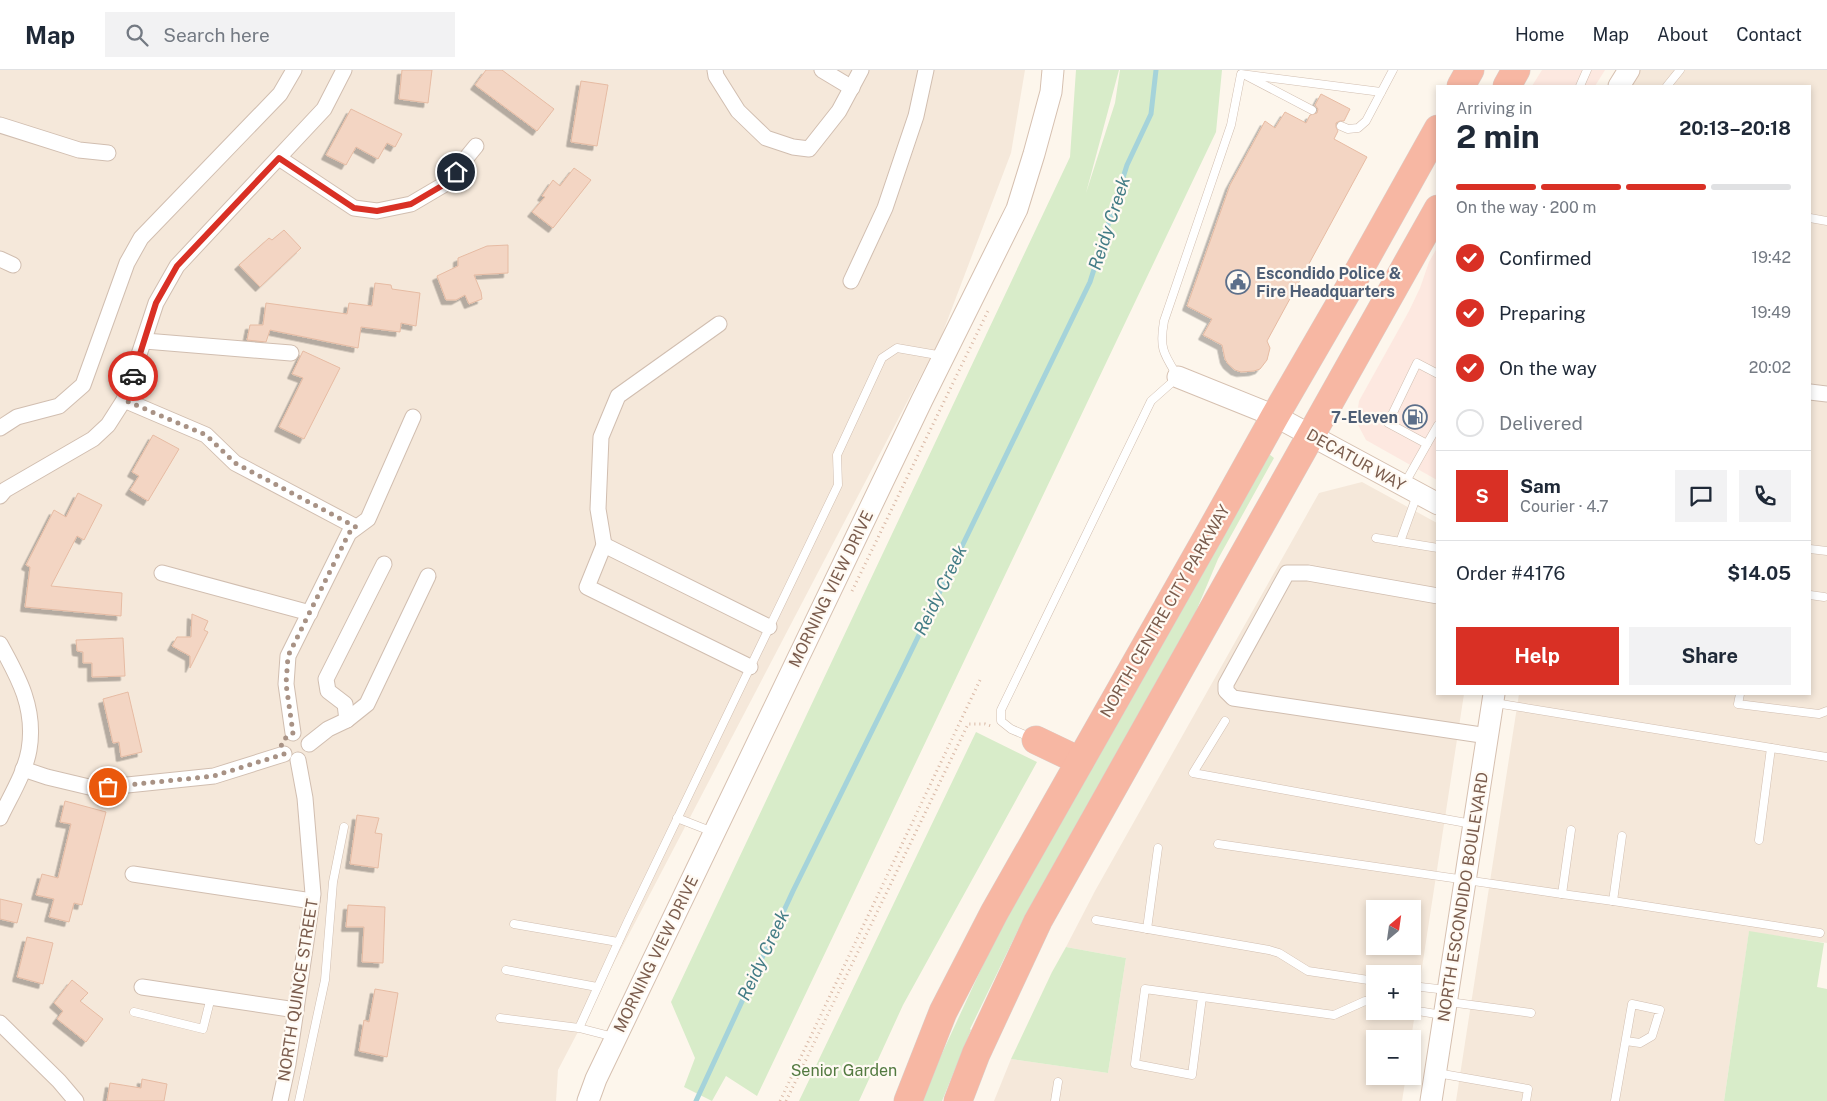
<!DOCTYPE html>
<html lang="en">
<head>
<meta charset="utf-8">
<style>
  :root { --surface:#fff; --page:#f2f2f3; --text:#1f2937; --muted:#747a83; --line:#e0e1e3; --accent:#d93025 }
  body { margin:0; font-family:"Public Sans",sans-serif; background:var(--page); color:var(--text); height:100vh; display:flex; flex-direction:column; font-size:19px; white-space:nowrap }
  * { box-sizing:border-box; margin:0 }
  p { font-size:16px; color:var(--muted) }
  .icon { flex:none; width:28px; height:28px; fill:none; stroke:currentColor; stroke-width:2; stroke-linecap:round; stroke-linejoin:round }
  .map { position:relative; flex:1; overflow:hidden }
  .sheet { position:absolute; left:1436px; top:15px; width:375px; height:610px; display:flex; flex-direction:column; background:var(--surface); border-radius:0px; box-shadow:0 2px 8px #0003 }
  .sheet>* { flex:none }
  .needle { width:32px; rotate:29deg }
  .tools { position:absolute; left:1366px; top:830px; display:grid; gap:10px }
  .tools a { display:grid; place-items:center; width:55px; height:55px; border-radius:0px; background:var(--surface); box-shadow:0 2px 8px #0003; font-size:25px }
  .pin { position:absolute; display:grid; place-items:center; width:42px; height:42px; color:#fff; margin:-21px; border:2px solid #fff; border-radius:50%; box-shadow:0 1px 5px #0007 }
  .courier { position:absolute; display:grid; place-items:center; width:50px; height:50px; margin:-25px; border:4px solid #d93025; border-radius:50%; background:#fff; color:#222; box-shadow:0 1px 6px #0007 }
  .headline em { font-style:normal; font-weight:700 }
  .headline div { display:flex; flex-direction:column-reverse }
  .headline { display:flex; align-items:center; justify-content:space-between; height:85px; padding:0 20px }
  h1 { font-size:32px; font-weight:700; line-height:38px }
  .bar { display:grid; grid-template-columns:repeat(4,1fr); gap:8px 5px; align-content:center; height:60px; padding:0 20px }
  .bar i { height:6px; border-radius:4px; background:var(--line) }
  .bar .current { background:var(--accent) }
  .bar p { grid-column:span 4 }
  .line { display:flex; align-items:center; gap:12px; padding:0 20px; border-top:1px solid var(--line) }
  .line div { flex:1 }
  .round { display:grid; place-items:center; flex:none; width:52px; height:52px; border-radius:0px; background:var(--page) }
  ol { padding:0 20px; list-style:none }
  li { display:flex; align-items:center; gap:15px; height:55px }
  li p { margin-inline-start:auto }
  li .icon { padding:5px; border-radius:50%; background:var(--accent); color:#fff; stroke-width:4 }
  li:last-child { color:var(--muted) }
  li i { width:28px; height:28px; border:2px solid var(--line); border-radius:50% }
  .cta { display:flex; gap:10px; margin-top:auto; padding:10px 20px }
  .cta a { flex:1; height:58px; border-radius:0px; background:var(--accent); color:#fff; font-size:20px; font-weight:700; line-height:58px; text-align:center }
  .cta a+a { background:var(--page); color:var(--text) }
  header { display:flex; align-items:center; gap:30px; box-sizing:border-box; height:70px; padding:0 25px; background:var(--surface); border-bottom:1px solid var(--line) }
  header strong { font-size:24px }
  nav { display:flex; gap:28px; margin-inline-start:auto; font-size:18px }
  .search { width:350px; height:45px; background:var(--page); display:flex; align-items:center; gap:12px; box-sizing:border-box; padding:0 18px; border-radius:0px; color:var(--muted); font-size:19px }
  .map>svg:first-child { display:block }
</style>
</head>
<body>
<header>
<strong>Map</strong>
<div class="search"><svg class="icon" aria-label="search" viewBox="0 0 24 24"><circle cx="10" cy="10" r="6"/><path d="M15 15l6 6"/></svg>Search here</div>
<nav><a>Home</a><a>Map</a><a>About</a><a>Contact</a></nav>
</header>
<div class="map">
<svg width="1827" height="1031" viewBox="0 0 1827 1031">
  <defs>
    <filter id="shadow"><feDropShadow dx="-4.5" dy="4.5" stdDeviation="0" flood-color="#0004"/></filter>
  </defs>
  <rect width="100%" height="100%" fill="#fdf6ec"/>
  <!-- residential -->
  <g fill="#f5e8da" fill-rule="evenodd">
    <path d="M0,0H1025L1011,83L941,267L558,1000L556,1031H0Z"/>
    <path d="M1629,0H1827V873L1749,862L1724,1031H1456L1519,624H1810V16H1619Z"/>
    <path d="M1362,412L1437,453L1438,624H1464L1411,969H1375V1006H1406L1402,1031H994L1011,989L1108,1003L1126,888L1066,877L1095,821L1319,423ZM1375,839H1412V876H1375ZM1375,904H1412V941H1375Z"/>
  </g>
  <!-- commercial -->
  <g fill="#fde8e0">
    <path d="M1542,0H1605L1595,16H1532Z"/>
    <path d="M1437,178V410L1366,370L1356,351L1359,331L1409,241L1420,218L1429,192Z"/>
  </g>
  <!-- green -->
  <g fill="#d8ecc9">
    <path d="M1076,0H1119L1086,123L1115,33L1120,0H1222L1216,62L757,1026L726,1006L712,1031L684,1017L695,988L671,932L1070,87Z"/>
    <path d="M1269,384L1274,388L1218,489L1194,546L1019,860H1018L970,959L971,960L942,1031H920L1001,856L1261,393Z"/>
    <path d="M976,662L1037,692L903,935L859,1031H799Z"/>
    <path d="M1749,861L1824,873L1817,917L1827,919V1031H1724Z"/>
    <path d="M1066,877L1126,888L1108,1003L1011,989L1052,902Z"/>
  </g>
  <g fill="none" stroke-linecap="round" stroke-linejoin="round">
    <!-- stream -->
    <path stroke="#a5d3da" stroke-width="5" d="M696,1031L793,821L901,602L1090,212L1127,95L1151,44L1156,0"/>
  </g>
  <!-- building -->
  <g fill="#f3d5c3" stroke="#e6bba3" filter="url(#shadow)">
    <path d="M402,0H432L428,33L399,29Z"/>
    <path d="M486,0H502L554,39L537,61L475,15Z"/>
    <path d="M581,11L608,15L597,76L571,72Z"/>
    <path d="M1321,24L1350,39L1344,51H1340L1336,53V57L1338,61L1334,69L1367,87L1267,271L1270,278L1267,290L1260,299L1254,301L1241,302L1235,300L1228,294L1225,289L1222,275L1203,265L1212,249L1187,236L1230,115L1265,51L1275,58L1285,42L1306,53L1310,45L1317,43L1318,39L1315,35Z"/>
    <path d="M351,39L402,64L395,77L387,73L378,89L356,77L346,95L326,85Z"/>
    <path d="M574,98L591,110L553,158L532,142L545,127L542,126L553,110L560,116Z"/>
    <path d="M284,160L301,178L260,217L239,195L269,168L272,170Z"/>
    <path d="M508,175V203L474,205L481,222L482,229L469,234L465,225L456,230H446L437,206L458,196V188L487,176Z"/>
    <path d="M375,213L391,215L392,219L420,223L416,256L401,253L400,262L361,257L358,278L270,260L266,272L247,270L250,255H263L266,233L347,244L349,233L372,236Z"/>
    <path d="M303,281L340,298L304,369L279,357L303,308L292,304Z"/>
    <path d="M153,365L179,379L148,431L130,420L139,406L132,402Z"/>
    <path d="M78,423L102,435L84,470L77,466L51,516L122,523L121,546L25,537L30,497L26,495L54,440L66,447Z"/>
    <path d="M192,544L208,551L204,560L208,562L190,598V586L172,576L177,567H191Z"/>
    <path d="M123,568L125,606L92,607V593H83V582L77,581L76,570Z"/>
    <path d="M128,622L142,682L121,687L119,672L113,673L103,629Z"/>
    <path d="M65,731L106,742L82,835L74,833L69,852L49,847L54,829L36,825L42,804L58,808L71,754L60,752Z"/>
    <path d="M357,745L379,748L375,763L382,764L378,798L350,794Z"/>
    <path d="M0,829L22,834L17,853L0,849Z"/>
    <path d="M348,835L385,837L383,893L362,892L364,857H346Z"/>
    <path d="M27,867L53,873L43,914L17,907Z"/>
    <path d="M72,910L88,923L80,931L103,949L86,972L57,949L63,941L54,933Z"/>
    <path d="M375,919L398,923L387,987L359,981L364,950L369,952Z"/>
    <path d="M142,1009L167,1014L164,1031H107L110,1013L141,1018Z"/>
  </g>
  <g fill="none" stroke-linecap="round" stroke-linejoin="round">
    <!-- lane casing -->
    <g stroke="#d1beb0" stroke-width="9">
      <g id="lane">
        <path d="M1247,6L1312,40"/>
        <path d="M1580,16L1587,0"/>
        <path d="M1667,16L1680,0"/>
        <path d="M1341,56L1348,59L1358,58L1366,51L1393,0"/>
        <path d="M1810,148L1827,151"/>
        <path d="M1438,304L1417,293L1388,353L1427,374L1438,355"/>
        <path d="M1405,413L1427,374"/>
        <path d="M1376,468L1438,478"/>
        <path d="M1400,472L1417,425"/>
        <path d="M1810,479L1827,481"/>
        <path d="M1810,525L1824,527"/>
        <path d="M1740,624L1738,634L1819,644L1827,641"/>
        <path d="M1495,633L1827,687"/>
        <path d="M1225,651L1193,703L1472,754"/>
        <path d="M1032,668L1011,659L1001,651V640L1151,331L1178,307C1164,284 1159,279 1164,251L1231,55L1241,4L1381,22"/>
        <path d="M677,748L713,762"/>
        <path d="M1759,770L1771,678"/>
        <path d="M1218,774L1562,824L1571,760"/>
        <path d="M1562,824L1613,831L1622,766"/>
        <path d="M1613,831L1820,863"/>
        <path d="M1096,850L1269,880L1279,883L1308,901L1375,911"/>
        <path d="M514,854L618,872"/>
        <path d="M1147,859L1158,778"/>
        <path d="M506,900L597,917"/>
        <path d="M1412,916L1447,920"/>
        <path d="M1202,927L1192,1005L1135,994L1145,919L1334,945L1365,931L1375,933"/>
        <path d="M1449,932L1531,943"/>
        <path d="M1412,940L1442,945"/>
        <path d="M134,942L203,959L211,927"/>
        <path d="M500,948L579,958L614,967"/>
        <path d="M579,958L627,853L838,415L837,385L882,288L897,278L943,286"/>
        <path d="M1437,1003L1528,1019L1526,1031"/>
        <path d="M299,1031L325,910L333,812L344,757"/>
        <path d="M1055,1031L1058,1012"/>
        <path d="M1615,1031L1632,934L1660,940L1652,966L1640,973L1626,971"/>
      </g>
    </g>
    <!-- street casing -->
    <g stroke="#d1beb0" stroke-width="17">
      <g id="street">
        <path d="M715,0L716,6L738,41L766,68L793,77L809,79L839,41L861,0"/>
        <path d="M822,0L852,18"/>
        <path d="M0,55L79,80L108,83"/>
        <path d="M279,88L354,138L377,141L411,134L445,114L476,76"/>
        <path d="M0,189L13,195"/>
        <path d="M851,211L885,138L916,46L926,0"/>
        <path d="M719,254L618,326L601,367L598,439L604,475L587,517L750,597"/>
        <path d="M145,271L291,283"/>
        <path d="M1810,322L1827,324"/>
        <path d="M124,330L206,365L235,393L356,457"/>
        <path d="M0,358L17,347L59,336L83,315L127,193L141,168L280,24L294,0"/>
        <path d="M0,426L5,420L93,369L108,355L124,330L156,233L177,196L324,39L344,0"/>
        <path d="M604,475L769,557"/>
        <path d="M162,503L310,543"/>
        <path d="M1438,526L1308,503H1287L1226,614V621L1233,628L1488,666"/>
        <path d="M0,574C19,608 36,639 29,680C25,703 10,727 0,748"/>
        <path d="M347,650L345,634L328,621L326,609L384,494"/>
        <path d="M293,663L286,614L288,586L349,463L368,449L413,347"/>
        <path d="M309,674L328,659L347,650L367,634L428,506"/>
        <path d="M23,699L47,707L89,717H108L214,706L284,684"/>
        <path d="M133,804L312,831"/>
        <path d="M142,917L296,940"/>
        <path d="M0,953L59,1011L76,1031"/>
        <path d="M280,1031L288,994L313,824L305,728L298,690"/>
      </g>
    </g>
    <!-- secondary casing -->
    <g stroke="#d6c0b0" stroke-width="23">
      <g id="secondary">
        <path d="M1619,16L1629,0"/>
        <path d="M1178,307L1275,346L1438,434"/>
        <path d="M588,1031L596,1009L922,330L1017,139L1034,84L1051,22L1053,0"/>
        <path d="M1431,1031L1494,624"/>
      </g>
    </g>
    <!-- highway casing -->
    <g stroke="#dad1cd" stroke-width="29">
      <g id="highway">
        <path d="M1461,16L1470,0"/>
        <path d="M1507,16L1516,0"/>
        <path d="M1036,670L1080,691"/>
        <path d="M908,1031L943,942L994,843L1212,459L1275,346L1348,220L1438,59"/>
        <path d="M958,1031L976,984L1038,851L1438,139"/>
      </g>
    </g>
    <!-- path -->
    <g stroke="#d9b8a5" stroke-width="3" stroke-dasharray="1 4" stroke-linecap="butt">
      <path d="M852,521L989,239"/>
      <path d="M780,1031L980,610"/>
      <path d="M786,1031L968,654H985L991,656"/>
    </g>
    <!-- lane -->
    <use href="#lane" stroke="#fff" stroke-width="8"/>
    <!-- street -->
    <use href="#street" stroke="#fff" stroke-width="15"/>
    <!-- secondary -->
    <use href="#secondary" stroke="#fff" stroke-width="21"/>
    <!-- highway -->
    <use href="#highway" stroke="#f7b7a3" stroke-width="28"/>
  </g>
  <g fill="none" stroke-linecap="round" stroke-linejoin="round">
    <!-- done -->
    <path stroke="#a89285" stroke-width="5" stroke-dasharray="0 9" d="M108,717L214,706L284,684L281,674L288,665L293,663L286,614L288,586L349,463L356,457L235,393L206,365L124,330L133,306"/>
    <!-- route -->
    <path stroke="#d93025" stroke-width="6" d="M133,306L156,233L177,196L279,88L354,138L377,141L411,134L445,114L456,102"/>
  </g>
  <!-- icons -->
  <defs>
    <g id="civic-ring" transform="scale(1.25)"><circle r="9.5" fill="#fffaf3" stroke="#5c6f8a" stroke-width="1.5"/><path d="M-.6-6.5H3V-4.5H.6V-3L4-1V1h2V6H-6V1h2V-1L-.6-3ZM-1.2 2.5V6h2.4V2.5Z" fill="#5c6f8a"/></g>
    <g id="fuel-ring" transform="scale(1.25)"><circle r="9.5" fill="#fffaf3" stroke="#5c6f8a" stroke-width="1.5"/><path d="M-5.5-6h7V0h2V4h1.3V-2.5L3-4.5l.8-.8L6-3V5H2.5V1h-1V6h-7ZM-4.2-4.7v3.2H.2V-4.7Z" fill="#5c6f8a"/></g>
  </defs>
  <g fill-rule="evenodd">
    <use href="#civic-ring" x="1238" y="212"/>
    <use href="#fuel-ring" x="1415" y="347"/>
  </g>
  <g text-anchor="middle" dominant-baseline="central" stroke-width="4.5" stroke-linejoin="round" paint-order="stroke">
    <!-- service labels -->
    <g font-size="16" font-weight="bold" fill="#4e5e75" stroke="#fffaf3" text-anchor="start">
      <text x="1256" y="203">Escondido Police &amp;<tspan x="1256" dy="18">Fire Headquarters</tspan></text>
      <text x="1398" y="347" text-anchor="end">7-Eleven</text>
    </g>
    <!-- street labels -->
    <g font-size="16" fill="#7a5c4d" stroke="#fffaf3">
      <text transform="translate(1356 390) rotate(29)">DECATUR WAY</text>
      <text transform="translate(831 519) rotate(-64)">MORNING VIEW DRIVE</text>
      <text transform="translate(1165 541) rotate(-60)">NORTH CENTRE CITY PARKWAY</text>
      <text transform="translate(1463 827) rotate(-81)">NORTH ESCONDIDO BOULEVARD</text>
      <text transform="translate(656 884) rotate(-64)">MORNING VIEW DRIVE</text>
      <text transform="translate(298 920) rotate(-81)">NORTH QUINCE STREET</text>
    </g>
    <!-- park labels -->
    <g font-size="16" fill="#537a41" stroke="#fffaf3">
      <text x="844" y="1000">Senior Garden</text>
    </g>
    <!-- water labels -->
    <g font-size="18" font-style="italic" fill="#437c86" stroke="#fffaf3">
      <text transform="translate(1109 153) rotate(-72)">Reidy Creek</text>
      <text transform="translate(940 520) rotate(-64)">Reidy Creek</text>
      <text transform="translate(763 885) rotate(-65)">Reidy Creek</text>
    </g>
  </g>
</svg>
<div class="tools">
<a><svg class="needle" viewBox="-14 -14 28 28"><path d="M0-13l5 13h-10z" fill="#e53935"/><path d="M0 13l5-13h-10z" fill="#747a83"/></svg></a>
<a>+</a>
<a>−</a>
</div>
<div class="pin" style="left:108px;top:717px;background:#ea580c"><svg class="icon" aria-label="bag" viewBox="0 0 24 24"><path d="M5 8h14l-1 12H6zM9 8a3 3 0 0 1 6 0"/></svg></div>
<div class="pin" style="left:456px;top:102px;background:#1f2937"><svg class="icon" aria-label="home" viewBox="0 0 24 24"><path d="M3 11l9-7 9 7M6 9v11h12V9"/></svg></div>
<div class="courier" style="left:133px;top:306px"><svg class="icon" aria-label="car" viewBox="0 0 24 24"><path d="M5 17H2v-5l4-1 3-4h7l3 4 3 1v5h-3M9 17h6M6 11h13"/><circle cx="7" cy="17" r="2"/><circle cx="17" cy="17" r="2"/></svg></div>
<section class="sheet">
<div class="headline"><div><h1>2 min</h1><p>Arriving in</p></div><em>20:13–20:18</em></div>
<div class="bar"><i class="current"></i><i class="current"></i><i class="current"></i><i></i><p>On the way · 200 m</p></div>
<ol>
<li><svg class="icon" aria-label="check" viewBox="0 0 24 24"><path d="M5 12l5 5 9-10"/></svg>Confirmed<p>19:42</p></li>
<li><svg class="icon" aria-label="check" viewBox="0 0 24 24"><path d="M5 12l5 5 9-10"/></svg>Preparing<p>19:49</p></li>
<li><svg class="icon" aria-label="check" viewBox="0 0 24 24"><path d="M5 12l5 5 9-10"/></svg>On the way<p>20:02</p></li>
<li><i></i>Delivered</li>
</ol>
<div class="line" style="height:90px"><b class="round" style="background:var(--accent);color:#fff">S</b><div><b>Sam</b><p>Courier · 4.7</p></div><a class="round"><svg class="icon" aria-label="chat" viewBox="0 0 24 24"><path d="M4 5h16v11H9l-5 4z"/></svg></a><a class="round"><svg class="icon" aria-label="phone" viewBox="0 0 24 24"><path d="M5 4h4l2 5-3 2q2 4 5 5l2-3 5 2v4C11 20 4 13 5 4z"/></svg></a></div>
<div class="line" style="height:65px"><div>Order #4176</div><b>$14.05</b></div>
<div class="cta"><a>Help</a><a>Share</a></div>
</section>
</div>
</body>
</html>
